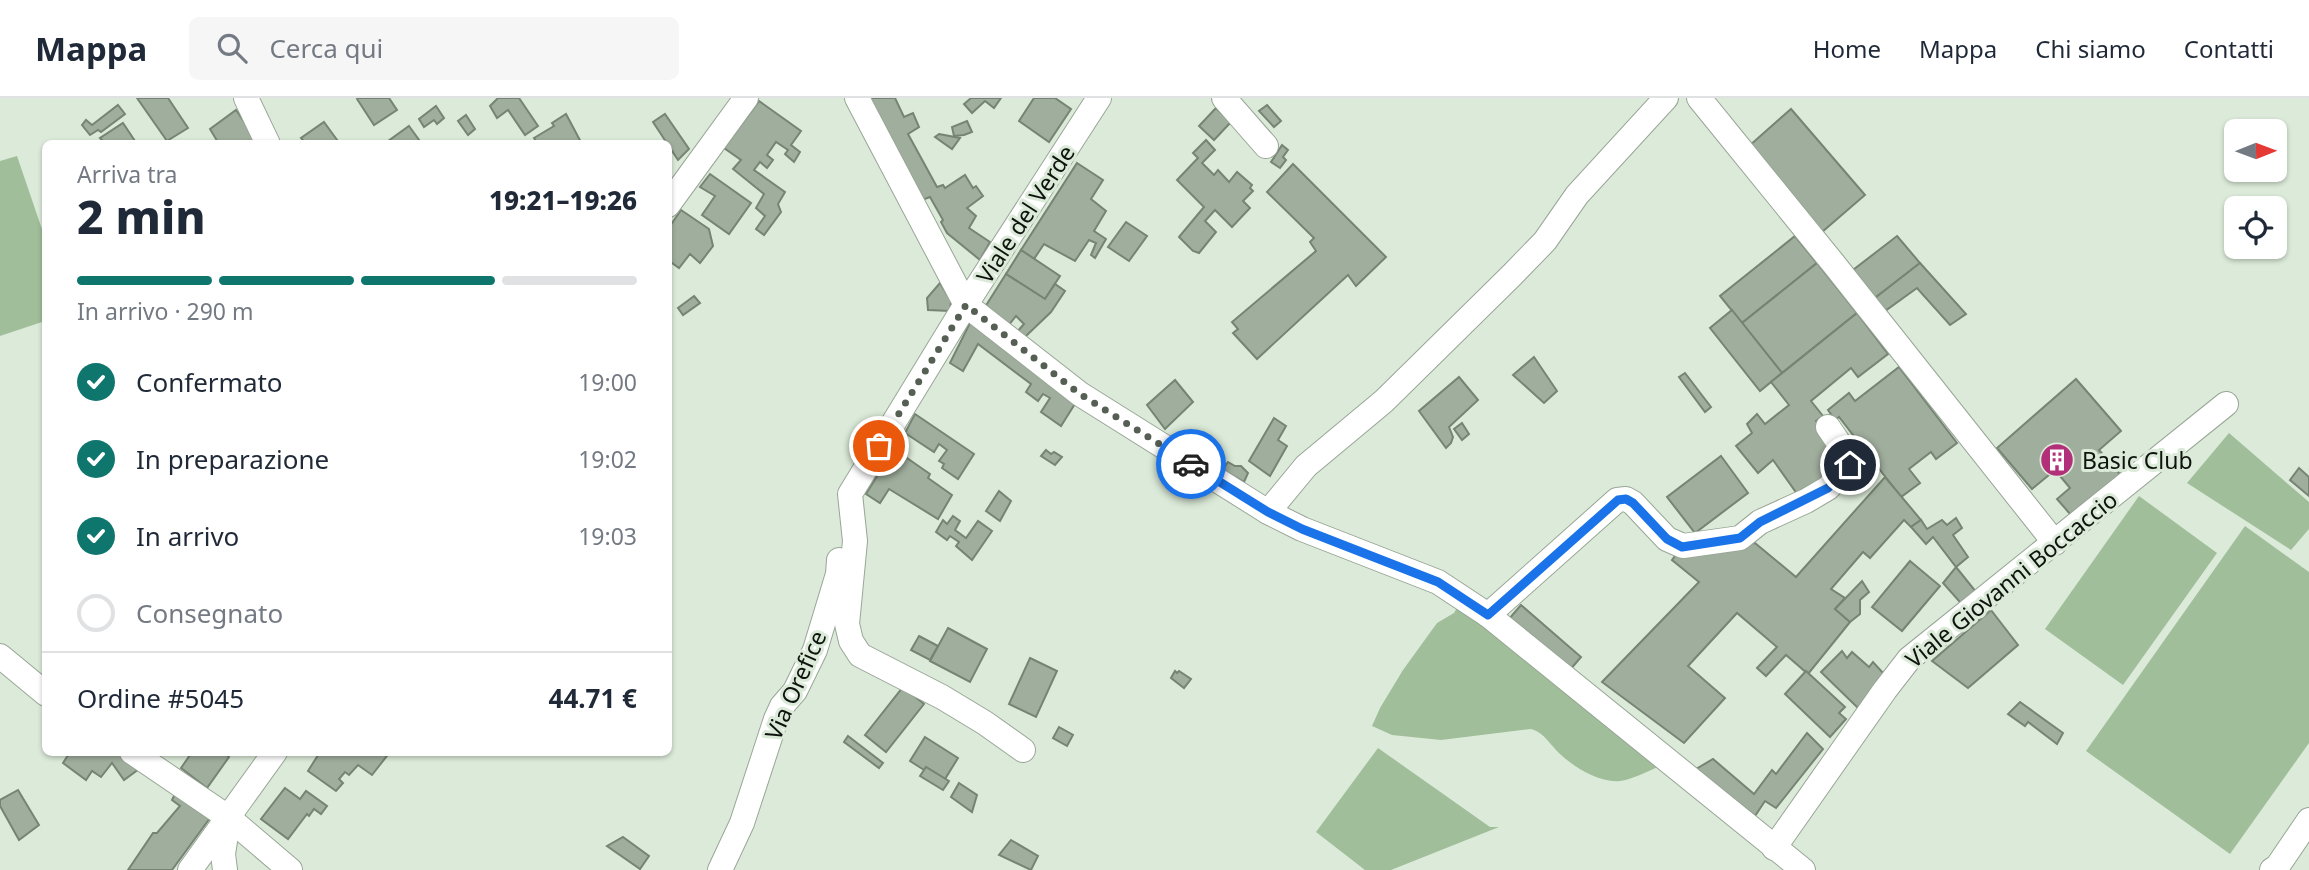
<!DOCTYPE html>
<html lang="it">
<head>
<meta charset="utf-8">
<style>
  :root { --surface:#fff; --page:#f6f6f7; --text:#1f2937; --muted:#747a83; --line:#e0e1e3; --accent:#0f766e }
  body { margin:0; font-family:"Noto Sans",sans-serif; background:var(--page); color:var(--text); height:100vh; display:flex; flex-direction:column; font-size:26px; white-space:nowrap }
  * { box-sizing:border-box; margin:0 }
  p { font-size:23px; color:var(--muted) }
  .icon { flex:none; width:38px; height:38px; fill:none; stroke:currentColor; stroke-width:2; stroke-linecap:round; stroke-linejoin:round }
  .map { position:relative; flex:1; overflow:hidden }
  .sheet { position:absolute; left:42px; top:42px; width:630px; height:616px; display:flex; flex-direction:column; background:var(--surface); border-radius:10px; box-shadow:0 2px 5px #0004 }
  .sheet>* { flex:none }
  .needle { width:46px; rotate:89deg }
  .tools { position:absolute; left:2224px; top:21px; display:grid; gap:14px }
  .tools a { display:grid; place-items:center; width:63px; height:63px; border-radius:10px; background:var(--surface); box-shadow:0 2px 5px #0004; font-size:35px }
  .pin { position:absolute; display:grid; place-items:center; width:60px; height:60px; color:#fff; margin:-30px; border:4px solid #fff; border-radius:50%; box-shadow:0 2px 7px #0007 }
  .courier { position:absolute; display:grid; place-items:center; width:70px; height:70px; margin:-35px; border:5px solid #1a73e8; border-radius:50%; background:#fff; color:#222; box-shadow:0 2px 9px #0007 }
  .head em { font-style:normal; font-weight:800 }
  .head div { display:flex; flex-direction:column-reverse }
  .head { display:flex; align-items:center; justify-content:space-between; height:119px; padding:0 35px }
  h1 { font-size:46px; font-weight:800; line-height:52px }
  .bar { display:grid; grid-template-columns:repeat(4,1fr); gap:10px 7px; align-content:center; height:84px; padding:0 35px }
  .bar i { height:9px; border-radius:5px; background:var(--line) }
  .bar .active { background:var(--accent) }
  .bar p { grid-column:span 4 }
  .line { display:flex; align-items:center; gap:18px; padding:0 35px; border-top:2px solid var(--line) }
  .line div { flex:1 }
  ol { padding:0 35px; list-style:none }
  li { display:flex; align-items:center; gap:21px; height:77px }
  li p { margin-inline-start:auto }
  li .icon { padding:7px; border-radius:50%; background:var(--accent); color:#fff; stroke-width:4 }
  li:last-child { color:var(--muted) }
  li i { width:38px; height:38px; border:4px solid var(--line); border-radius:50% }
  header { display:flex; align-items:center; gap:42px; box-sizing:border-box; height:98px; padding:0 35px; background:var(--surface); border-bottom:2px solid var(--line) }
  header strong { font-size:33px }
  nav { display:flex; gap:38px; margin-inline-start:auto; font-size:24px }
  .search { width:490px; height:63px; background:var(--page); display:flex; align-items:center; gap:18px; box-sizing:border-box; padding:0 24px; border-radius:10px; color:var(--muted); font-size:26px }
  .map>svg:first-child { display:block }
</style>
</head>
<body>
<header>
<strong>Mappa</strong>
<div class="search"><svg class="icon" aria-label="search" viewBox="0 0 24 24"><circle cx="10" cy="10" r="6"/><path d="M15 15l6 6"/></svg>Cerca qui</div>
<nav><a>Home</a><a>Mappa</a><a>Chi siamo</a><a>Contatti</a></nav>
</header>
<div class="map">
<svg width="2309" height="772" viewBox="0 0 2309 772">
  <rect width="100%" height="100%" fill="#dcebd9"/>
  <!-- green -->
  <g fill="#a0be9a">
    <path d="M17,58L45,140V223L0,238V63Z"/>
    <path d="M2229,335L2309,404V431L2291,452L2187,385Z"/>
    <path d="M2139,398L2217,455L2123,587L2045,531Z"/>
    <path d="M2245,428L2309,474V645L2230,756L2086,653Z"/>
    <path d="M1458,508L1662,667C1651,672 1631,682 1620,683C1599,685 1574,669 1560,656C1550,647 1545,635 1531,631L1441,642L1392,637L1372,628L1380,610L1403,572L1437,525L1454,515Z"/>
    <path d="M1378,650L1490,729H1499L1391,772H1365L1316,734Z"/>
  </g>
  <!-- building -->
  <g fill="#a0ae9d" stroke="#768473" stroke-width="2">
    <path d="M137,0H168L188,30L167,43Z"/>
    <path d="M358,0H389L397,12L374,27L357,1Z"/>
    <path d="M498,0H519L538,28L525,37L508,12L497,20L490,8Z"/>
    <path d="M867,0H895L904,19L913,15L919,29L908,36L937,89L943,87L945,90L965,77L973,90L976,88L983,98L967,110L976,118L969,130L990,144L980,162L947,135L941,124L943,122L930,99L922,102Z"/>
    <path d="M971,0H1001L994,10L985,3L972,15L964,6Z"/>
    <path d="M1034,0H1055L1071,11L1049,44L1019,23Z"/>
    <path d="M759,3L801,33L791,47L800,54L794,64L785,56L788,52L776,44L767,57L773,62L767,70L760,64L754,72L785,94L778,106L781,114L764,137L756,131L765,118L756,110L764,96L733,71L741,62L724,50Z"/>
    <path d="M118,7L125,16L101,34L98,32L90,37L82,27L86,22L92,27Z"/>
    <path d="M1267,7L1281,23L1274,29L1259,13Z"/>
    <path d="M436,8L444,20L437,26L434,22L424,29L419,21Z"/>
    <path d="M1216,10L1231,24L1214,42L1199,28Z"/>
    <path d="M1791,11L1865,97L1822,134L1749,48Z"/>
    <path d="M236,12L257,42L252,46H219L210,31Z"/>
    <path d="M566,16L582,46H538L534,40L554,28L552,25Z"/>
    <path d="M665,16L689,51L678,62L653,24Z"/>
    <path d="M466,17L475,31L468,37L458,23Z"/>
    <path d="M967,23L972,34L964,37L954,38L952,29Z"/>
    <path d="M324,24L340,46H306L301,40Z"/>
    <path d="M123,25L137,46H105L100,40Z"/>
    <path d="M409,28L422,46H384Z"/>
    <path d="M939,36L960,40L952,51L935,39Z"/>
    <path d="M1206,42L1215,52L1202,65L1214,77L1218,72L1229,84L1237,74L1252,87L1250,90L1253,93L1243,103L1250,110L1232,129L1215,112L1205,123L1216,134L1199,155L1193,153L1179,139L1204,109L1177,82L1198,60L1193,55Z"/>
    <path d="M1282,47L1288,52L1283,59L1286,62L1280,70L1271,64Z"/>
    <path d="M1077,65L1103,82L1091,101L1106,113L1094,133L1106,141L1095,160L1091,157L1096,145L1089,142L1075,163L1044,146L1034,161L1021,152Z"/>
    <path d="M1293,66L1386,159L1356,188L1348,177L1257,261L1233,235L1238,231L1232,224L1316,153L1310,144L1314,140L1267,94Z"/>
    <path d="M710,76L751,105L729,136L702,117L715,98L700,89Z"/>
    <path d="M681,112L709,131L713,148L700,165L690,156L679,170L668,162V131Z"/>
    <path d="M1126,124L1147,138L1129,163L1108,149Z"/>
    <path d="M1795,138L1817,165L1742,225L1720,198Z"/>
    <path d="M1897,138L1920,165L1875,200L1853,172Z"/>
    <path d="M1021,152L1060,178L1045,201L1006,176Z"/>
    <path d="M1817,165L1857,215L1782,275L1742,225Z"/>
    <path d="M1920,165L1966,216L1950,227L1917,190L1885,213L1875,200Z"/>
    <path d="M1006,176L1045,201L1055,186L1065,193L1051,214L1024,240L1017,234L1024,226L1016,218L1008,228L985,209Z"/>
    <path d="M940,185L951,203L950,213L928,212L927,200Z"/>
    <path d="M694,198L700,205L683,217L678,210Z"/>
    <path d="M1732,212L1782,275L1760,293L1710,230Z"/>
    <path d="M1857,215L1888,256L1858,279L1851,270L1811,303L1823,318L1816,323L1837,354L1839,365L1800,400L1773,362L1758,375L1736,348L1752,335L1747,326L1757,316L1765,326L1789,307L1771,284Z"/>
    <path d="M971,223L1078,301L1061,328L1041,314L1050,300L1043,296L1038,303L1026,294L1031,286L978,246L963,273L950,265Z"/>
    <path d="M1534,259L1557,293L1544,305L1513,277Z"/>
    <path d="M1899,269L1957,345L1936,361L1931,354L1909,371L1920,385L1901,399L1839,319L1835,322L1828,312L1849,295L1855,303Z"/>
    <path d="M1685,275L1711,309L1705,314L1679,279Z"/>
    <path d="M1459,279L1478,302L1449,329L1453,339L1451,345L1446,350L1419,313Z"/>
    <path d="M2076,281L2121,333L2099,352L2125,382L2077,424L2057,401L2070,390L2055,372L2032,391L1997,350Z"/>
    <path d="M1175,282L1193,304L1165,331L1147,307Z"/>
    <path d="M915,316L974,356L958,381L942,370L944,366L939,363L947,352L939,346L934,354L905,335Z"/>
    <path d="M1274,320L1286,328L1278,342L1287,348L1270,378L1249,363Z"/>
    <path d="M1462,325L1469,336L1462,342L1454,331Z"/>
    <path d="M894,351L930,376L928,380L952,397L938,421L889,391L880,405L866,396Z"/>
    <path d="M1046,352L1051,356L1054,354L1062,359L1055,367L1041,358Z"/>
    <path d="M1721,358L1748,395L1695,435L1667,399Z"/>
    <path d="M1228,364L1235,368H1241L1248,375L1244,384L1222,372Z"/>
    <path d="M2299,370L2309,379V398L2290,382Z"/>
    <path d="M1885,379L1921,422L1911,429L1904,422L1870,460L1863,454L1831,491L1845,500L1835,511L1850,524L1808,576L1786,557L1766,578L1757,570L1777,549L1737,515L1688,568L1725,600L1684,645L1602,584L1699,484L1672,462L1675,458L1755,445L1796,479Z"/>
    <path d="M999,393L1011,403L1000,423L986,413Z"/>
    <path d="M953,418L960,423L955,432L966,440L978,423L992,433L972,462L956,448L959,444L950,438L947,442L936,434L943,422L947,426Z"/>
    <path d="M1956,420L1962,430L1953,437L1968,459L1956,469L1933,439L1926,446L1911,429L1921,422L1927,431L1942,422L1947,427Z"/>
    <path d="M1910,463L1940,488L1902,533L1872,509Z"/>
    <path d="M1956,469L1981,500L1966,511L1943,485Z"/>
    <path d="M1862,483L1869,494L1860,502V516L1850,524L1835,511Z"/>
    <path d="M1521,507L1581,559L1569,573L1509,521Z"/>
    <path d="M1991,512L2018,547L1968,590L1932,563Z"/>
    <path d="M948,530L987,551L970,584L930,563Z"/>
    <path d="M919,538L938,548L930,562L911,552Z"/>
    <path d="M1842,553L1847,560L1852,554L1869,569L1873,564L1884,576L1858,610L1821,574Z"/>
    <path d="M1030,560L1057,573L1036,619L1009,606Z"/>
    <path d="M1175,573L1177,575L1179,573L1191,581L1184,590L1171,580Z"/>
    <path d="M1806,573L1845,609L1839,615L1846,621L1830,639L1785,596Z"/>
    <path d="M903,589L924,606L886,654L865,637Z"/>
    <path d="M2020,604L2063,635L2057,646L2028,624L2025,628L2008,616Z"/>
    <path d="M1059,629L1073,637L1067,648L1053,640Z"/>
    <path d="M1807,635L1823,651L1776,710L1765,703L1755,718L1696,671L1713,661L1754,696L1772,672L1776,676Z"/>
    <path d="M848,638L883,665L879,670L844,644Z"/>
    <path d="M925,639L958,660L945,681L926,669L924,672L910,663Z"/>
    <path d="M70,654H116L139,671L124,682L112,665L101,679L92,673L86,682L63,665Z"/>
    <path d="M188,654H224L229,659L207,690L181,670L190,657Z"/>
    <path d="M320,654H390L372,677L358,667L349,677L345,674L339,681L343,685L336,693L308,673Z"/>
    <path d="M926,669L949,683L943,692L920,678Z"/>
    <path d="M959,685L977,697L972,714L951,699Z"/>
    <path d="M285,690L300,701L306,693L327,708L321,716L314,711L309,718L307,716L288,741L261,721Z"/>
    <path d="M18,692L39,727L19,742L0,708V702Z"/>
    <path d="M176,694L210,720L172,772H128L153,735H157L180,708L172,702Z"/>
    <path d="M623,739L649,758L640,771L607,748Z"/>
    <path d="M1011,742L1038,758L1031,772L999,757Z"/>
  </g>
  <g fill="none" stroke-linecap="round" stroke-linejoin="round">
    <!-- minor casing -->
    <g stroke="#98a696" stroke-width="26">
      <g id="minor">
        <path d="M246,0L268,46"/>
        <path d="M857,0L966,207L1080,296L1268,414L1302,431L1438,484L1488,517L1803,772"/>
        <path d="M1224,0L1266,48"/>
        <path d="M1699,0L1833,165L2055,445"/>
        <path d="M668,107L746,0"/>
        <path d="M1268,414L1306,368L1384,303L1512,177L1545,143L1577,97L1666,0"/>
        <path d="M1488,517L1617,402L1626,401L1633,405L1667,441L1683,448L1740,440L1760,424L1806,403L1828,390L1850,367L1849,360L1828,329"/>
        <path d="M0,558L46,596"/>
        <path d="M1023,652L985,625L942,599L860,557L851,543L847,526L855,443L850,396L968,203L1099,0"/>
        <path d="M132,654L229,720L290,772"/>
        <path d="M1774,750L1885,592L1909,561L2226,306"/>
        <path d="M190,772L275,654"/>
        <path d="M225,772L223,756L228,724"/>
        <path d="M720,772L742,725L776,621L782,608L795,593L815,552L838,476L839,462"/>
        <path d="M2272,772L2277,769L2309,722"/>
      </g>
    </g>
    <!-- minor -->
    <use href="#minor" stroke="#fff" stroke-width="24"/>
  </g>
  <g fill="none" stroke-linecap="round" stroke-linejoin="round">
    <!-- done -->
    <path stroke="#565f54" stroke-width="7" stroke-dasharray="0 12.6" d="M879,348L966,207L1080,296L1191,366"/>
    <!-- route -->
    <path stroke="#1a73e8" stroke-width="9" d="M1191,366L1268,414L1302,431L1438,484L1488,517L1618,402L1626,401L1633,405L1667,441L1682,449L1740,440L1760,424L1828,390L1850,367"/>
  </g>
  <!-- icons -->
  <defs>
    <g id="building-disc" transform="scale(1.75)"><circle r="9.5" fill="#b23079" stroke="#dcebd9"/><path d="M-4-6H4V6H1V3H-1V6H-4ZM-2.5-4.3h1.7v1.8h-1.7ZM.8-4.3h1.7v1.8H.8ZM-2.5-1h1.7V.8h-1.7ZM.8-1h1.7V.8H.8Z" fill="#fff"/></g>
  </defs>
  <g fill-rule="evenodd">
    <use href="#building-disc" x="2057" y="362"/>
  </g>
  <g text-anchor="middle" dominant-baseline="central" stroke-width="6" stroke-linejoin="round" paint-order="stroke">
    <!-- street labels -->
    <g font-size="23" fill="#0e130d" stroke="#dcebd9">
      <text transform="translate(1025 116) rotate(-57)">Viale del Verde</text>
      <text transform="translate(2011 481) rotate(-39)">Viale Giovanni Boccaccio</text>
      <text transform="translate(795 587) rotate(-66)">Via Orefice</text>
    </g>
    <!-- poi labels -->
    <g font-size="23" fill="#0e130d" stroke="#dcebd9" text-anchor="start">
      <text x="2082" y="362">Basic Club</text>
    </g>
  </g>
</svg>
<div class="tools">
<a><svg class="needle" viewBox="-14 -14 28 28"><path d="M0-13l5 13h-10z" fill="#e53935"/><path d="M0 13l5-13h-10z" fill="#747a83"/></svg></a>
<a><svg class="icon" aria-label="locate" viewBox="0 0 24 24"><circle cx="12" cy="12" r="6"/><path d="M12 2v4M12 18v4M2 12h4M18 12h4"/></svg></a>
</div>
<div class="pin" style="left:879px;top:348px;background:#ea580c"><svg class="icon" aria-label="bag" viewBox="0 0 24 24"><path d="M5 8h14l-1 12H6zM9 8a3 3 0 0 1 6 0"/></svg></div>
<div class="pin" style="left:1850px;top:367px;background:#1f2937"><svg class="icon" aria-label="home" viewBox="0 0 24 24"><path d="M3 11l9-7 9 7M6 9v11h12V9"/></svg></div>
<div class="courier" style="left:1191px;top:366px"><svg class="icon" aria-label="car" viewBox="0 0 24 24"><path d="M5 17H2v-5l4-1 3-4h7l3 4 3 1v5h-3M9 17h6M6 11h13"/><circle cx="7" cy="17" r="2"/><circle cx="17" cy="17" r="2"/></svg></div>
<section class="sheet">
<div class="head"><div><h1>2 min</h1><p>Arriva tra</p></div><em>19:21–19:26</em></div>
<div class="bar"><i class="active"></i><i class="active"></i><i class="active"></i><i></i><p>In arrivo · 290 m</p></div>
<ol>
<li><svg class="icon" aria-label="check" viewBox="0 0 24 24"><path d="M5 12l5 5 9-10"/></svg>Confermato<p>19:00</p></li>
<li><svg class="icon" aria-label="check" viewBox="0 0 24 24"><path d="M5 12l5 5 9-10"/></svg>In preparazione<p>19:02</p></li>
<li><svg class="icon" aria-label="check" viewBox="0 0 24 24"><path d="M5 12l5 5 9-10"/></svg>In arrivo<p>19:03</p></li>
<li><i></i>Consegnato</li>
</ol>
<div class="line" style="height:91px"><div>Ordine #5045</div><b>44.71 €</b></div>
</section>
</div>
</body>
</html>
